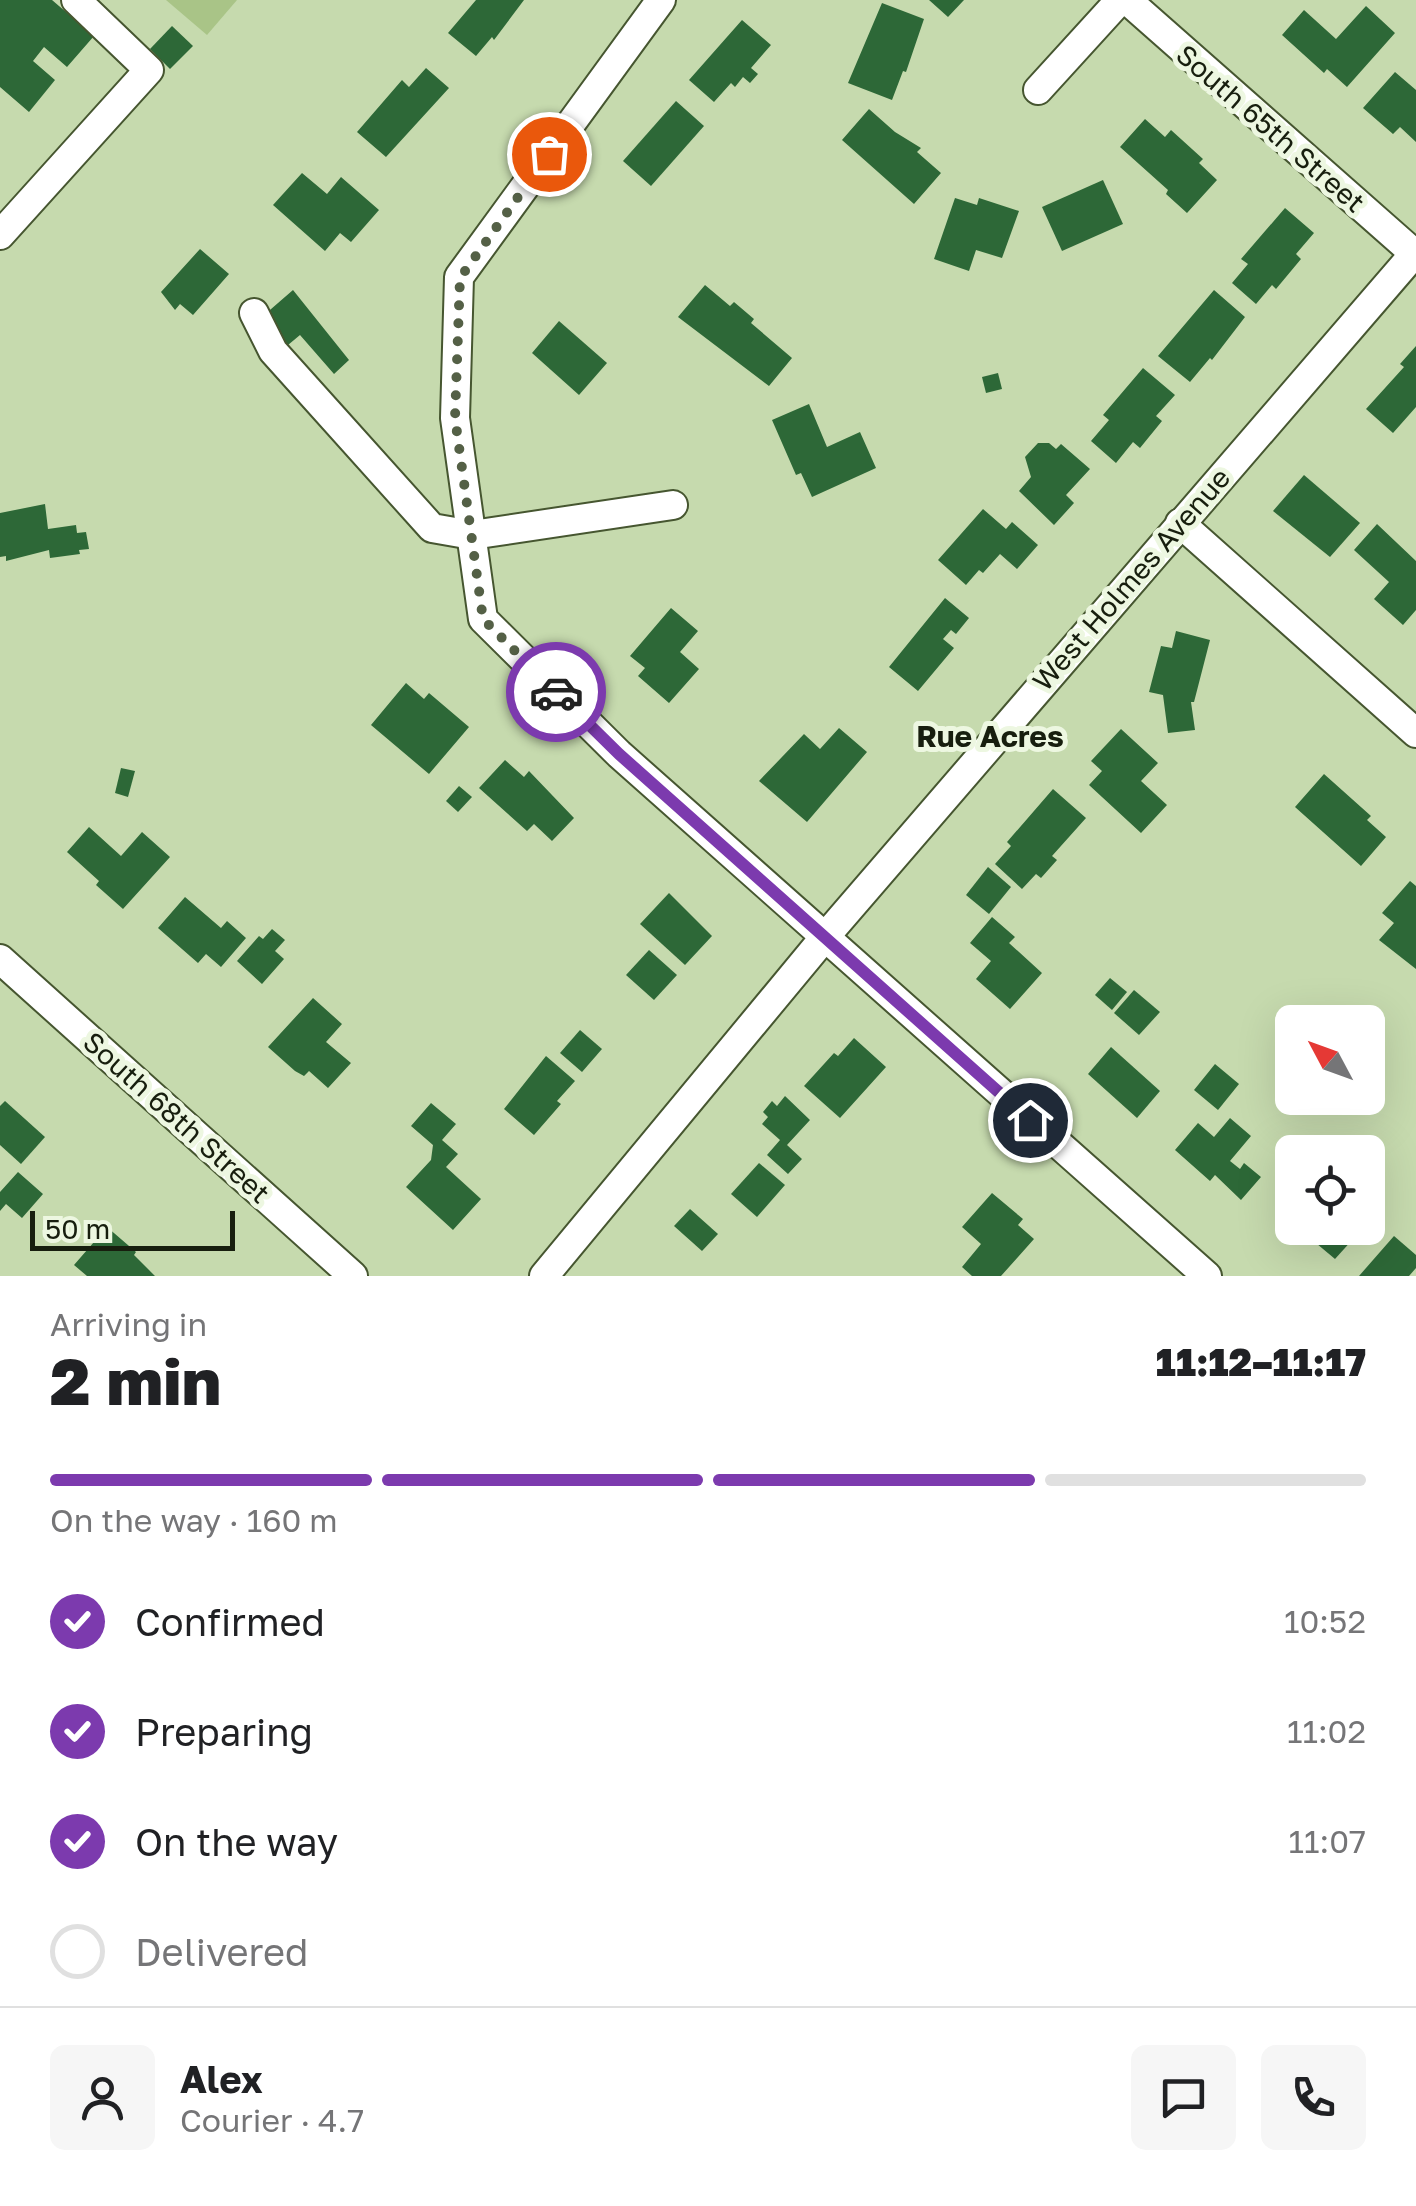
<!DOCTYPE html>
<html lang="en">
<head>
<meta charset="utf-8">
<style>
  :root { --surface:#fff; --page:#f6f6f6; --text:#202124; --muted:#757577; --line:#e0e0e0; --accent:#7c3aae }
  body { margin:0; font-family:"Golos Text",sans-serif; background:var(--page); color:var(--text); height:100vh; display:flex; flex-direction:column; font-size:38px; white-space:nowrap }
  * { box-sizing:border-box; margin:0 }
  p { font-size:32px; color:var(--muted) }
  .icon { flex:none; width:55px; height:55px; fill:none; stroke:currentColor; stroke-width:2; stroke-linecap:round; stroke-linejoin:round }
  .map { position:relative; height:1276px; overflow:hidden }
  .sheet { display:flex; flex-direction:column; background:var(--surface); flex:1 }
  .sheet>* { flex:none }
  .needle { width:65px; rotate:311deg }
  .tools { position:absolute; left:1275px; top:1005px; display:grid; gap:20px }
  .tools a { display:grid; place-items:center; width:110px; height:110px; border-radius:15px; background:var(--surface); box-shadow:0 10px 40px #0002; font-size:50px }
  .scale { position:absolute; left:30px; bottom:25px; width:205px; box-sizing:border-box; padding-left:10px; border:5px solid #171e0e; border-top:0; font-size:28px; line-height:35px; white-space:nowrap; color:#171e0e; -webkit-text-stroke:8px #edf7e1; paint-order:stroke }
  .pin { position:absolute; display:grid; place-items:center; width:85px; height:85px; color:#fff; margin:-42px; border:5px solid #fff; border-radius:50%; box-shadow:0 2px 10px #0007 }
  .courier { position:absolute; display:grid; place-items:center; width:100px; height:100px; margin:-50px; border:8px solid #7c3aae; border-radius:50%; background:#fff; color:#222; box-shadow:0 2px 12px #0007 }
  .head em { font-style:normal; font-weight:800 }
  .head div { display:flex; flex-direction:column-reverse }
  .head { display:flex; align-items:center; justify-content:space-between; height:170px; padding:0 50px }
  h1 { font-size:65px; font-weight:800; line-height:75px }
  .bar { display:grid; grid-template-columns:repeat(4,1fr); gap:15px 10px; align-content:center; height:120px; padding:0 50px }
  .bar i { height:12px; border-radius:8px; background:var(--line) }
  .bar .selected { background:var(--accent) }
  .bar p { grid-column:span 4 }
  .line { display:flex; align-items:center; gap:25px; padding:0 50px; border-top:2px solid var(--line) }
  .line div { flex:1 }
  .round { display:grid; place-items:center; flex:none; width:105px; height:105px; border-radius:15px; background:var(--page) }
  ol { padding:0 50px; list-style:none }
  li { display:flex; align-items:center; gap:30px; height:110px }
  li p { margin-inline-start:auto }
  li .icon { padding:10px; border-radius:50%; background:var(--accent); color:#fff; stroke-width:4 }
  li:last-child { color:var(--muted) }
  li i { width:55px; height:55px; border:5px solid var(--line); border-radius:50% }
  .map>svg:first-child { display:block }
</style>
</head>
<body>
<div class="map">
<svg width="1416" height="1276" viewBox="0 0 1416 1276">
  <rect width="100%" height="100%" fill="#c6daae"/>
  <!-- green -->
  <path fill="#a9c487" d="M166,0H237L207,35Z"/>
  <!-- building -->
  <g fill="#2d6837">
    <path d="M0,0H52L94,36L67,67L44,47L33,61L55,80L29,112L0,87Z"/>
    <path d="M476,0H524L494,40L492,37L476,56L448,33Z"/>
    <path d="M929,0H964L948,17Z"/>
    <path d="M882,3L924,19L906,72L903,71L892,100L848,83Z"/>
    <path d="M1366,6L1395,33L1347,87L1327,69L1324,73L1282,35L1304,10L1336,39Z"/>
    <path d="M742,20L771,45L751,68L758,74L750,83L743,77L735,87L731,83L714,102L689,80Z"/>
    <path d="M172,26L193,46L170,69L150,49Z"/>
    <path d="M426,68L449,88L386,157L357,132L402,80L409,87Z"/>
    <path d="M1395,72L1416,90V142L1400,127L1393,134L1363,108Z"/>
    <path d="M676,101L704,126L651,186L623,161Z"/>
    <path d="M869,109L895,132L921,148L917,152L941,173L914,204L842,140Z"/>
    <path d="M1145,119L1165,137L1171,130L1203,159L1199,163L1217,180L1187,213L1166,194L1168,190L1120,147Z"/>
    <path d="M302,173L327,194L341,177L379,210L351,242L340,233L325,251L273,205Z"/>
    <path d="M1103,180L1123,224L1062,251L1042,207Z"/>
    <path d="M955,198L977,205L979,198L1019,211L1002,258L976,250L969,271L934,259Z"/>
    <path d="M1285,208L1314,233L1296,254L1301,259L1276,289L1272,285L1256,304L1232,283L1248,264L1241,259Z"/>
    <path d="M200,249L229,274L193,315L180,304L175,310L161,292Z"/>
    <path d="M705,285L730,306L734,302L754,319L751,323L792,358L769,386L678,317Z"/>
    <path d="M293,290L349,360L334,374L300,335L288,345L263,316Z"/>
    <path d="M1214,290L1245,317L1212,360L1210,358L1190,382L1158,356Z"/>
    <path d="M559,321L607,363L579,395L532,353Z"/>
    <path d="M1416,346V407L1393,433L1366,409L1404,367L1400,364Z"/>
    <path d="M1143,368L1175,395L1156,416L1162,421L1140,448L1133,442L1116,463L1091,441L1109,420L1103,415Z"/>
    <path d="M998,373L1002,389L986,393L982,377Z"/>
    <path d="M809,404L827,447L860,432L876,468L812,497L801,473L796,475L772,420Z"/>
    <path d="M1038,443H1049L1056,449L1061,444L1090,469L1066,495L1074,503L1054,525L1019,491L1031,477L1025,457Z"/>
    <path d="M1304,475L1360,523L1330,557L1273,511Z"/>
    <path d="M45,504L48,529L76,525L77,533L86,532L89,549L79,550L80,554L50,558L49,550L6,561V556L0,557V513Z"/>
    <path d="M983,509L1006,529L1012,522L1038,545L1017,569L1000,554L983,573L979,570L966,585L938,560Z"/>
    <path d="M1377,524L1416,561V610L1403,625L1374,599L1389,582L1354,550Z"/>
    <path d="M945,598L969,618L956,634L951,630L943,639L954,648L918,691L889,667Z"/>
    <path d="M671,608L698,631L680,652L699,669L669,703L638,676L645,668L630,656Z"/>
    <path d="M1176,631L1210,640L1194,702H1191L1195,730L1168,733L1163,695L1149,692L1161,646L1172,648Z"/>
    <path d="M406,683L424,699L429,693L469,727L429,774L371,725Z"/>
    <path d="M839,728L867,752L807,822L759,781L804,734L820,749Z"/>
    <path d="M1121,729L1158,763L1141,781L1167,805L1141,833L1089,785L1102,771L1091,761Z"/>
    <path d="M505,760L524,777L529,771L574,818L552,841L534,824L527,831L479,788Z"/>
    <path d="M121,768L135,771L128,797L115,793Z"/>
    <path d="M1324,774L1371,816L1367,820L1386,837L1361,866L1295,807Z"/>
    <path d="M459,786L472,797L458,812L446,801Z"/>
    <path d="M1053,789L1086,818L1052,856L1057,860L1041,878L1036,874L1022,889L995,864L1011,846L1007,842Z"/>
    <path d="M89,827L121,856L142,832L170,857L123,909L96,885L99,881L67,852Z"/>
    <path d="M988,867L1011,887L989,914L966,895Z"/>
    <path d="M1410,881L1416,886V969L1379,940L1394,923L1382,913Z"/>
    <path d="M669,893L712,936L685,965L640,924Z"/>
    <path d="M185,897L221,928L227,921L246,938L221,967L206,954L198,963L158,928Z"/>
    <path d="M992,917L1015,937L1009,943L1042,973L1010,1009L976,979L991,961L970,943Z"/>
    <path d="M272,929L285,940L275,951L284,959L262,984L237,961L259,936L263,939Z"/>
    <path d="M649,950L677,975L654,1000L626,975Z"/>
    <path d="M1110,978L1127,992L1112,1010L1095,995Z"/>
    <path d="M1134,990L1160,1012L1139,1035L1114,1013Z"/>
    <path d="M313,998L342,1024L326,1042L351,1063L328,1088L309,1071L304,1076L295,1071L268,1047Z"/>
    <path d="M580,1030L602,1049L582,1072L560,1053Z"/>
    <path d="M854,1038L886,1067L840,1118L804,1086L834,1053L838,1056Z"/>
    <path d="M1111,1047L1160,1091L1137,1118L1088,1074Z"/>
    <path d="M546,1056L575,1081L557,1101L561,1104L534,1135L504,1109Z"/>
    <path d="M1215,1064L1239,1084L1218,1110L1194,1090Z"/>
    <path d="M785,1096L810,1120L787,1145L802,1159L788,1174L767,1155L780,1140L762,1124L768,1117L763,1112L772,1101L777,1106Z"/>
    <path d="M5,1101L45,1137L21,1164L0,1145V1106Z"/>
    <path d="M431,1103L456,1124L442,1140L458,1154L446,1167L481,1199L453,1230L406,1187L431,1160L433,1145L411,1126Z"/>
    <path d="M1230,1118L1251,1136L1230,1161L1240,1169L1244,1163L1261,1177L1241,1200L1215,1175L1210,1181L1175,1150L1198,1123L1214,1137Z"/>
    <path d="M759,1163L785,1185L757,1217L731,1194Z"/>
    <path d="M18,1172L43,1194L22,1218L6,1204L0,1211V1192Z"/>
    <path d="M1292,1182V1216L1275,1201Z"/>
    <path d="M992,1193L1023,1219L1018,1225L1034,1239L1001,1276H972L962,1267L981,1244L962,1227Z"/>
    <path d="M690,1209L718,1234L702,1251L674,1226Z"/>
    <path d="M107,1227L136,1252L134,1255L155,1276H87L74,1265Z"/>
    <path d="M1298,1228H1363L1335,1259Z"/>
    <path d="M1394,1236L1416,1255V1268L1409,1276H1359Z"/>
  </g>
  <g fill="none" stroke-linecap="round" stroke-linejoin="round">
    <!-- minor casing -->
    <g stroke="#465630" stroke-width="32">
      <g id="minor">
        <path d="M661,0L459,277L455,418L483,619L619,754L1207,1276"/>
        <path d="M1127,0L1416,255"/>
        <path d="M1038,90L1120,0"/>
        <path d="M0,235L149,70L76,0"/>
        <path d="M254,313L273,351L432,528L472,535L673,505"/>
        <path d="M1180,523L1416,733"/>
        <path d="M0,959L353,1276"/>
        <path d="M544,1276L824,938L1414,254"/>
      </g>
    </g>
    <!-- minor -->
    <use href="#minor" stroke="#fff" stroke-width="28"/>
  </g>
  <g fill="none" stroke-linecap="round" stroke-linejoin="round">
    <!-- done -->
    <path stroke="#546046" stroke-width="10" stroke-dasharray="0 18" d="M549,154L460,278L455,418L483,619L556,692"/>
    <!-- route -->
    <path stroke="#7c3aae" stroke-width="12" d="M556,692L619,754L1030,1120"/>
  </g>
  <g text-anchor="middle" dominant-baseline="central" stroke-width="10" stroke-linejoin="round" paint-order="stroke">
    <!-- street labels -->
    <g font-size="28" fill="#171e0e" stroke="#edf7e1">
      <text transform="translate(1271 128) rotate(41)">South 65th Street</text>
      <text transform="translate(1131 579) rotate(-49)">West Holmes Avenue</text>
      <text transform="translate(177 1117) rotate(42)">South 68th Street</text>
    </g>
    <!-- neighbourhood labels -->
    <g font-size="30" font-weight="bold" fill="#171e0e" stroke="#edf7e1">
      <text x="990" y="736">Rue Acres</text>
    </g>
  </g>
</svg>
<div class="tools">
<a><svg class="needle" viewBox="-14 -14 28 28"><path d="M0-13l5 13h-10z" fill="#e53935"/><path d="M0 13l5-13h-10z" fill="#757577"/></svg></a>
<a><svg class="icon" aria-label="locate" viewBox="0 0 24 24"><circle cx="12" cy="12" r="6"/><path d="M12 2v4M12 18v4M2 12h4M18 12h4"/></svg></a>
</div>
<div class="scale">50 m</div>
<div class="pin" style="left:549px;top:154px;background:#ea580c"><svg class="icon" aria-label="bag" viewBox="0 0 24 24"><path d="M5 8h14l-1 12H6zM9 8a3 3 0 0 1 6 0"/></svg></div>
<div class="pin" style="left:1030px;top:1120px;background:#1f2937"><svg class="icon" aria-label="home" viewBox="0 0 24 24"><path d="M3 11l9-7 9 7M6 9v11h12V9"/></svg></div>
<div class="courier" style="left:556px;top:692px"><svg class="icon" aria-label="car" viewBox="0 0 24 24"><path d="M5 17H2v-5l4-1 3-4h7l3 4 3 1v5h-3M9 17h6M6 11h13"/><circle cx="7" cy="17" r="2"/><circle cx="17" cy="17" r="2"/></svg></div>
</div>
<section class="sheet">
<div class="head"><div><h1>2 min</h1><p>Arriving in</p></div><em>11:12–11:17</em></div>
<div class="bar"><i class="selected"></i><i class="selected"></i><i class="selected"></i><i></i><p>On the way · 160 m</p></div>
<ol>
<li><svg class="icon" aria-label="check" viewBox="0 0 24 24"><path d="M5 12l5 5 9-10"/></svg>Confirmed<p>10:52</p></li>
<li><svg class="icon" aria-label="check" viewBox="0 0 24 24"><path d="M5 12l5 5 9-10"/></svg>Preparing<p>11:02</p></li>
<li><svg class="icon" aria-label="check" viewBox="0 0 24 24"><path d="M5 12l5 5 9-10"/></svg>On the way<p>11:07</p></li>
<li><i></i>Delivered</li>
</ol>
<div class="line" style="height:180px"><a class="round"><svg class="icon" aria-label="person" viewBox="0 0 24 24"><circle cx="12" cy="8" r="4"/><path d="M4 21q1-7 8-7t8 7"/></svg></a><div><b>Alex</b><p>Courier · 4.7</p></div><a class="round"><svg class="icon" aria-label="chat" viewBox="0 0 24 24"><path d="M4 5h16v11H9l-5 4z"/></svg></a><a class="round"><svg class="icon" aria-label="phone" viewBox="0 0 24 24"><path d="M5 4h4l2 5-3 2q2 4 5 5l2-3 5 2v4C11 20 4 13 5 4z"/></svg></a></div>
</section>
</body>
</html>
